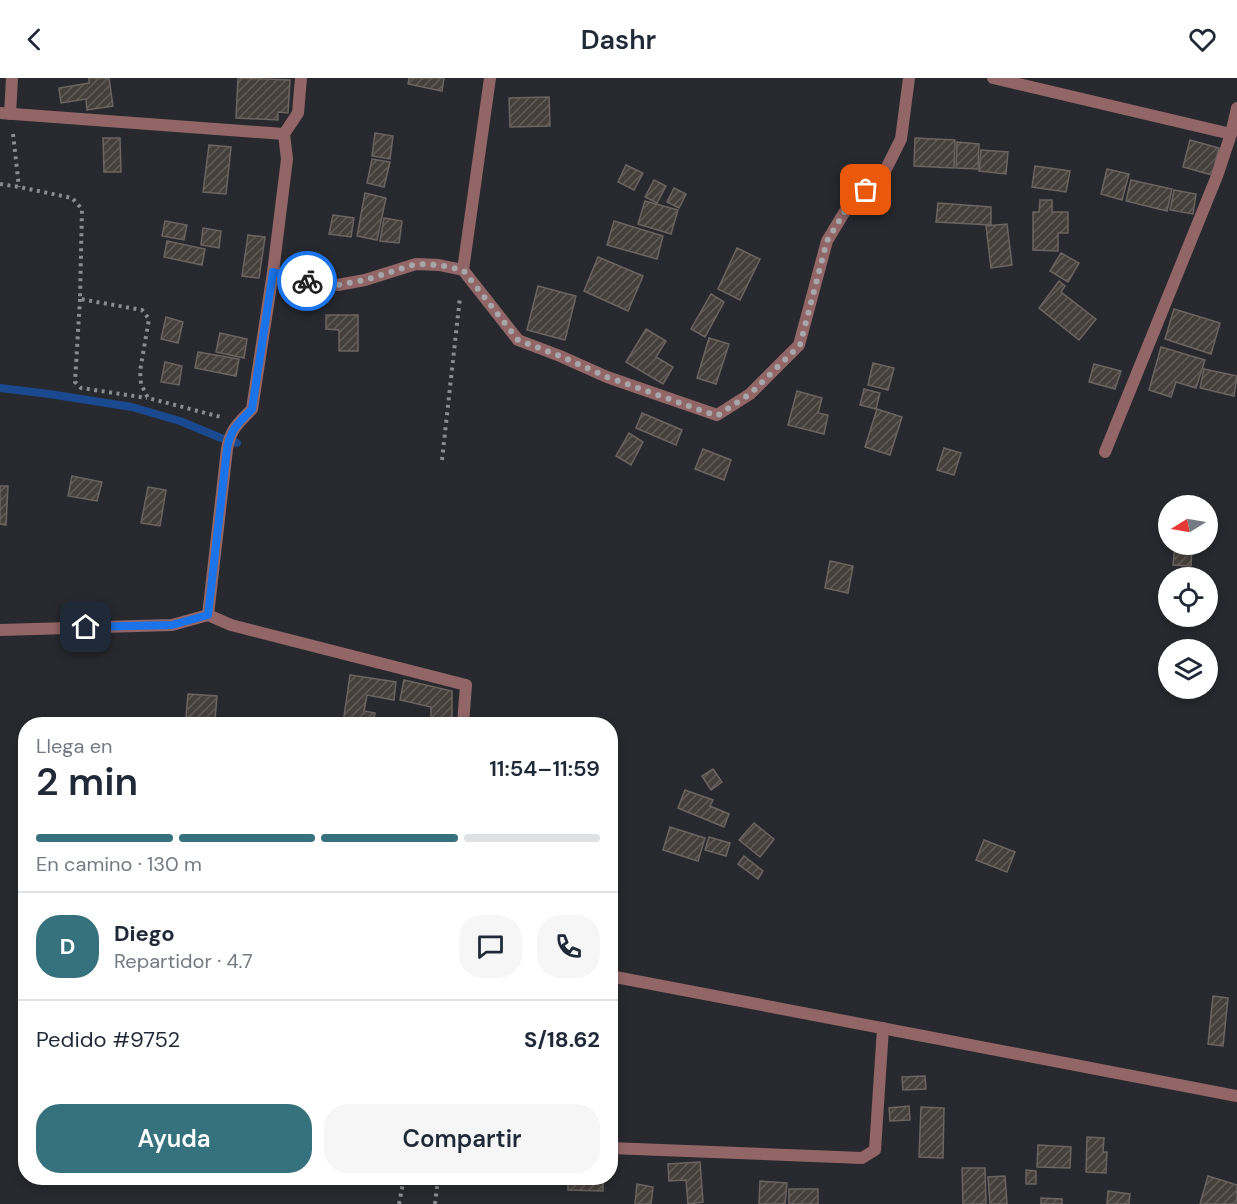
<!DOCTYPE html>
<html lang="es">
<head>
<meta charset="utf-8">
<style>
  :root { --surface:#fff; --page:#f6f6f7; --text:#1f2937; --muted:#747a83; --line:#e0e1e3; --accent:#36727d }
  body { margin:0; font-family:"DM Sans",sans-serif; background:var(--page); color:var(--text); height:100vh; display:flex; flex-direction:column; font-size:22px; white-space:nowrap }
  * { box-sizing:border-box; margin:0 }
  p { font-size:20px; color:var(--muted) }
  .icon { flex:none; width:33px; height:33px; fill:none; stroke:currentColor; stroke-width:2; stroke-linecap:round; stroke-linejoin:round }
  .map { position:relative; flex:1; overflow:hidden }
  .side { position:absolute; left:18px; top:639px; width:600px; height:468px; display:flex; flex-direction:column; background:var(--surface); border-radius:24px; box-shadow:0 3px 9px #0003 }
  .side>* { flex:none }
  .needle { width:39px; rotate:259deg }
  .tools { position:absolute; left:1158px; top:417px; display:grid; gap:12px }
  .tools a { display:grid; place-items:center; width:60px; height:60px; border-radius:50%; background:var(--surface); box-shadow:0 3px 9px #0003; font-size:30px }
  .pin { position:absolute; display:grid; place-items:center; width:51px; height:51px; color:#fff; margin:-26px; border-radius:12px; box-shadow:0 3px 9px #0006 }
  .courier { position:absolute; display:grid; place-items:center; width:60px; height:60px; margin:-30px; border:4px solid #1a73e8; border-radius:50%; background:#fff; color:#222; box-shadow:0 2px 8px #0007 }
  .headline em { font-style:normal; font-weight:600 }
  .headline div { display:flex; flex-direction:column-reverse }
  .headline { display:flex; align-items:center; justify-content:space-between; height:102px; padding:0 18px }
  h1 { font-size:39px; font-weight:600; line-height:45px }
  .bar { display:grid; grid-template-columns:repeat(4,1fr); gap:9px 6px; align-content:center; height:72px; padding:0 18px }
  .bar i { height:8px; border-radius:4px; background:var(--line) }
  .bar .active { background:var(--accent) }
  .bar p { grid-column:span 4 }
  .line { display:flex; align-items:center; gap:15px; padding:0 18px; border-top:2px solid var(--line) }
  .line div { flex:1 }
  .round { display:grid; place-items:center; flex:none; width:63px; height:63px; border-radius:24px; background:var(--page) }
  .cta { display:flex; gap:12px; margin-top:auto; padding:12px 18px }
  .cta a { flex:1; height:69px; border-radius:24px; background:var(--accent); color:#fff; font-size:24px; font-weight:600; line-height:69px; text-align:center }
  .cta a+a { background:var(--page); color:var(--text) }
  header { display:flex; justify-content:space-between; align-items:center; height:78px; padding:0 18px; background:var(--surface); font-size:27px; font-weight:600 }
  .map>svg:first-child { display:block }
</style>
</head>
<body>
<header><svg class="icon" aria-label="back" viewBox="0 0 24 24"><path d="M15 5l-7 7 7 7"/></svg>Dashr<svg class="icon" aria-label="heart" viewBox="0 0 24 24"><path d="M12 20l-8-8c-3-5 5-10 8-4 3-6 11-1 8 4z"/></svg></header>
<div class="map">
<svg width="1237" height="1126" viewBox="0 0 1237 1126">
  <defs>
    <pattern id="building-hatch" width="6" height="6" patternUnits="userSpaceOnUse" patternTransform="scale(1.5)"><rect width="6" height="6" fill="#46403c"/><path d="M-1 1l2-2M0 6l6-6M5 7l2-2" fill="none" stroke="#615c58"/></pattern>
  </defs>
  <rect width="100%" height="100%" fill="#28292e"/>
  <g fill="none" stroke-linecap="round" stroke-linejoin="round">
    <!-- stream -->
    <path stroke="#1a4990" stroke-width="8" d="M0,310L49,316L132,329L180,343L221,360L237,365"/>
  </g>
  <!-- building -->
  <g fill="url(#building-hatch)" stroke="#6b6461" stroke-width="1.5">
    <path d="M89,0H109L113,28L87,32L86,21L61,25L59,10L89,5Z"/>
    <path d="M238,0L290,2L288,35L278,34V42L236,40Z"/>
    <path d="M409,0H444L442,13L408,6Z"/>
    <path d="M549,19L550,48L510,49L509,20Z"/>
    <path d="M375,55L393,58L390,81L372,78Z"/>
    <path d="M103,60H120L121,94H104Z"/>
    <path d="M915,60L955,62L954,90L914,88Z"/>
    <path d="M1190,62L1219,70L1212,97L1183,89Z"/>
    <path d="M957,64L979,66L978,91L956,90Z"/>
    <path d="M209,67L231,69L226,116L203,114Z"/>
    <path d="M981,72L1008,74L1006,96L979,93Z"/>
    <path d="M372,81L390,84L384,109L367,105Z"/>
    <path d="M626,87L643,95L634,112L618,104Z"/>
    <path d="M1035,88L1070,93L1066,114L1032,109Z"/>
    <path d="M1107,91L1129,96L1122,122L1101,116Z"/>
    <path d="M654,102L666,108L657,125L645,119Z"/>
    <path d="M1131,102L1172,111L1167,133L1126,123Z"/>
    <path d="M674,110L686,116L679,130L667,124Z"/>
    <path d="M1174,112L1196,116L1193,136L1170,132Z"/>
    <path d="M365,115L386,120L377,162L357,158Z"/>
    <path d="M1040,122H1052V134H1068V155H1058V173L1033,172V134H1039Z"/>
    <path d="M645,123L678,132L671,156L638,146Z"/>
    <path d="M938,125L991,129V147L936,144Z"/>
    <path d="M333,137L354,140L351,159L329,156Z"/>
    <path d="M384,140L402,143L399,165L380,163Z"/>
    <path d="M165,143L187,147L184,162L162,158Z"/>
    <path d="M614,143L663,158L657,181L607,167Z"/>
    <path d="M1007,146L1012,187L991,190L986,148Z"/>
    <path d="M203,150L221,153L219,170L201,167Z"/>
    <path d="M248,157L265,159L259,200L242,198Z"/>
    <path d="M167,163L205,171L202,187L164,179Z"/>
    <path d="M737,170L760,181L740,222L718,211Z"/>
    <path d="M1061,175L1079,185L1068,204L1050,193Z"/>
    <path d="M598,179L643,198L628,233L584,213Z"/>
    <path d="M1059,203L1065,208L1061,214L1096,241L1079,262L1039,230Z"/>
    <path d="M538,208L576,218L565,262L527,252Z"/>
    <path d="M711,216L724,224L705,259L691,251Z"/>
    <path d="M1174,231L1220,245L1211,276L1165,261Z"/>
    <path d="M326,237H358V273H339V252L326,251Z"/>
    <path d="M166,239L183,244L178,265L161,261Z"/>
    <path d="M646,251L666,263L656,279L673,289L663,306L626,284Z"/>
    <path d="M220,255L247,261L244,280L216,274Z"/>
    <path d="M709,260L729,266L716,306L697,300Z"/>
    <path d="M1161,269L1205,282L1196,310L1176,304L1171,319L1149,312Z"/>
    <path d="M198,274L239,281L236,298L195,290Z"/>
    <path d="M165,284L182,288L179,307L161,304Z"/>
    <path d="M873,285L894,290L888,312L868,307Z"/>
    <path d="M1094,286L1121,293L1115,311L1089,304Z"/>
    <path d="M1204,291L1237,298L1234,318L1200,310Z"/>
    <path d="M864,311L880,315L876,331L860,327Z"/>
    <path d="M797,313L822,320L818,335L828,337L824,356L788,347Z"/>
    <path d="M877,331L902,339L890,377L865,369Z"/>
    <path d="M642,335L682,352L676,367L636,350Z"/>
    <path d="M629,355L643,364L631,387L616,378Z"/>
    <path d="M944,370L961,375L954,397L937,392Z"/>
    <path d="M703,371L731,382L724,402L695,391Z"/>
    <path d="M72,398L102,404L97,423L68,418Z"/>
    <path d="M0,408H8L6,447L0,446Z"/>
    <path d="M148,409L166,412L160,448L141,445Z"/>
    <path d="M1175,468L1192,469L1191,488L1173,487Z"/>
    <path d="M830,483L853,488L848,515L825,510Z"/>
    <path d="M350,597L396,604L394,622L367,617L364,633L375,635L373,646H354L343,645Z"/>
    <path d="M404,602L452,613V646H431V629L400,622Z"/>
    <path d="M188,616L217,618L215,642L186,639Z"/>
    <path d="M713,691L722,704L711,712L702,698Z"/>
    <path d="M685,712L713,722L710,728L729,736L724,749L678,730Z"/>
    <path d="M754,745L774,761L760,779L739,762Z"/>
    <path d="M670,749L705,760L698,783L663,772Z"/>
    <path d="M709,759L730,765L726,778L705,772Z"/>
    <path d="M984,762L1015,774L1007,794L976,782Z"/>
    <path d="M744,778L763,793L758,801L738,786Z"/>
    <path d="M1213,918L1228,920L1223,968L1208,966Z"/>
    <path d="M925,998L926,1011L903,1012L902,999Z"/>
    <path d="M909,1028L910,1042L890,1043L889,1030Z"/>
    <path d="M921,1029L944,1030L943,1080L919,1079Z"/>
    <path d="M1087,1059L1104,1060L1103,1074H1107L1106,1095L1086,1094Z"/>
    <path d="M1038,1067L1071,1069L1070,1090L1037,1089Z"/>
    <path d="M700,1084L703,1124L688,1126L686,1102L669,1103L668,1086Z"/>
    <path d="M962,1090H985L986,1126H963Z"/>
    <path d="M1026,1092L1036,1093V1106H1026Z"/>
    <path d="M1005,1098L1007,1126H990L988,1099Z"/>
    <path d="M1208,1098L1237,1107V1126H1200Z"/>
    <path d="M568,1100H603V1113L568,1112Z"/>
    <path d="M760,1103L787,1105L785,1126H759Z"/>
    <path d="M637,1106L653,1109L651,1126H635Z"/>
    <rect x="789" y="1111" width="29" height="15"/>
    <path d="M1108,1113L1130,1116L1129,1126H1107Z"/>
    <path d="M1041,1120L1062,1121V1126H1041Z"/>
  </g>
  <g fill="none" stroke-linecap="round" stroke-linejoin="round">
    <!-- path -->
    <g stroke="#8b8c90" stroke-width="4" stroke-dasharray="3 4.5" stroke-linecap="butt">
      <path d="M13,56L19,109"/>
      <path d="M0,106L19,109L72,120L82,131L80,221L142,232L149,241L140,293L141,306L148,320L221,339"/>
      <path d="M80,221L75,304L81,310L147,320"/>
      <path d="M442,382L460,219"/>
      <path d="M399,1126L404,1100"/>
      <path d="M435,1126L438,1100"/>
    </g>
    <!-- street -->
    <g stroke="#926567" stroke-width="12">
      <path d="M993,0L1231,56"/>
      <path d="M0,35L284,56L298,35L301,0"/>
      <path d="M10,36L12,0"/>
      <path d="M463,192L490,0"/>
      <path d="M273,194L313,205L338,207L365,202L416,186L439,187L463,192L518,262L560,278L607,299L717,337L750,316L799,267L827,163L853,120L879,105L901,61L909,0"/>
      <path d="M1105,374L1217,98L1231,56L1237,30"/>
      <path d="M208,537L231,547L466,607L463,646"/>
      <path d="M0,552L172,547L208,537L227,371C231,350 238,346 252,331L273,194L287,81L284,56"/>
      <path d="M610,898L1237,1018"/>
      <path d="M610,1070L862,1080L875,1072L883,950"/>
    </g>
  </g>
  <g fill="none" stroke-linecap="round" stroke-linejoin="round">
    <!-- done -->
    <path stroke="#a6a7ab" stroke-width="6" stroke-dasharray="0 10.8" d="M307,203L338,207L365,202L416,186L439,187L463,192L518,262L560,278L607,299L717,338L750,316L800,267L827,163L853,120L866,112"/>
    <!-- route -->
    <path stroke="#1a73e8" stroke-width="8" d="M86,549L172,547L208,537L227,371C231,350 238,346 252,331L273,194L307,203"/>
  </g>
</svg>
<div class="tools">
<a><svg class="needle" viewBox="-14 -14 28 28"><path d="M0-13l5 13h-10z" fill="#e53935"/><path d="M0 13l5-13h-10z" fill="#747a83"/></svg></a>
<a><svg class="icon" aria-label="locate" viewBox="0 0 24 24"><circle cx="12" cy="12" r="6"/><path d="M12 2v4M12 18v4M2 12h4M18 12h4"/></svg></a>
<a><svg class="icon" aria-label="layers" viewBox="0 0 24 24"><path d="M12 4l9 5-9 5-9-5zM3 14l9 5 9-5"/></svg></a>
</div>
<div class="pin" style="left:866px;top:112px;background:#ea580c"><svg class="icon" aria-label="bag" viewBox="0 0 24 24"><path d="M5 8h14l-1 12H6zM9 8a3 3 0 0 1 6 0"/></svg></div>
<div class="pin" style="left:86px;top:549px;background:#1f2937"><svg class="icon" aria-label="home" viewBox="0 0 24 24"><path d="M3 11l9-7 9 7M6 9v11h12V9"/></svg></div>
<div class="courier" style="left:307px;top:203px"><svg class="icon" aria-label="bike" viewBox="0 0 24 24"><circle cx="6" cy="16" r="4"/><circle cx="18" cy="16" r="4"/><path d="M6 16l4-8h5l3 8M10 8l3 8H6M13 5h3"/></svg></div>
<section class="side">
<div class="headline"><div><h1>2 min</h1><p>Llega en</p></div><em>11:54–11:59</em></div>
<div class="bar"><i class="active"></i><i class="active"></i><i class="active"></i><i></i><p>En camino · 130 m</p></div>
<div class="line" style="height:108px"><b class="round" style="background:var(--accent);color:#fff">D</b><div><b>Diego</b><p>Repartidor · 4.7</p></div><a class="round"><svg class="icon" aria-label="chat" viewBox="0 0 24 24"><path d="M4 5h16v11H9l-5 4z"/></svg></a><a class="round"><svg class="icon" aria-label="phone" viewBox="0 0 24 24"><path d="M5 4h4l2 5-3 2q2 4 5 5l2-3 5 2v4C11 20 4 13 5 4z"/></svg></a></div>
<div class="line" style="height:78px"><div>Pedido #9752</div><b>S/18.62</b></div>
<div class="cta"><a>Ayuda</a><a>Compartir</a></div>
</section>
</div>
</body>
</html>
